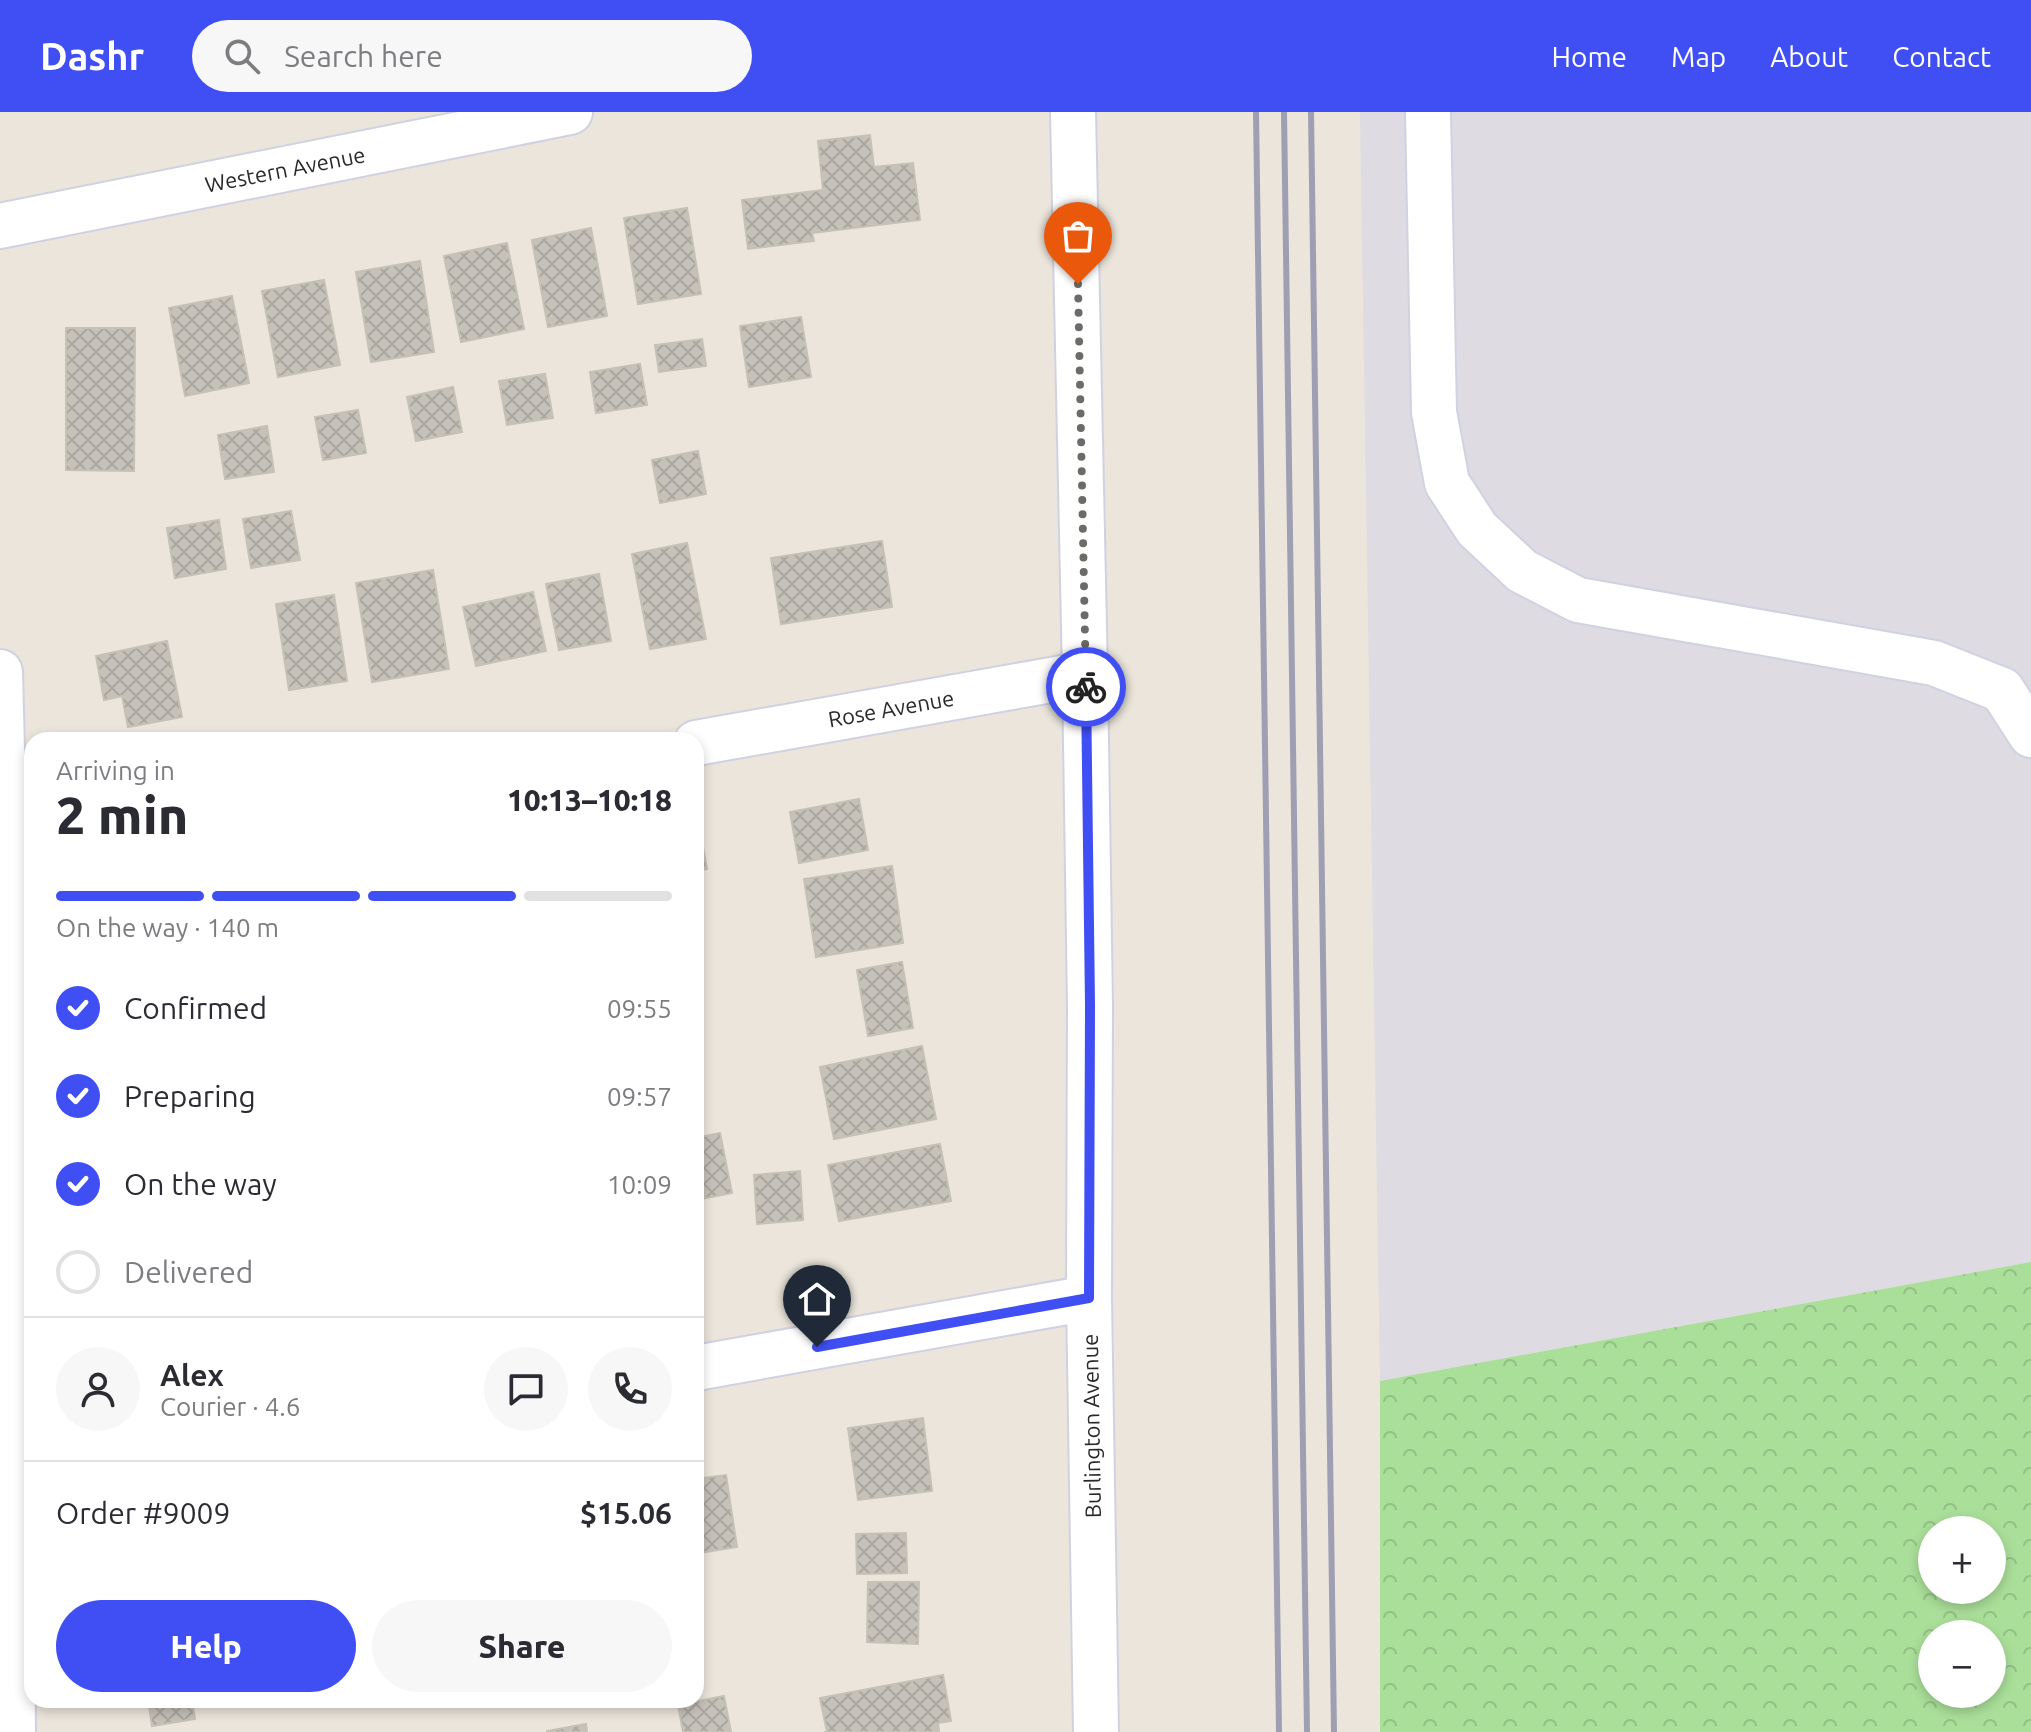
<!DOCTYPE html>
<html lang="en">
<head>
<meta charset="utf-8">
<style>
  :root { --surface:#fff; --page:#f7f7f7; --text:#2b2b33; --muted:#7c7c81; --line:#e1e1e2; --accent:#404ff3 }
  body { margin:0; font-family:Ubuntu,sans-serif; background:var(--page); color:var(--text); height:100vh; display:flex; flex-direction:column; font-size:30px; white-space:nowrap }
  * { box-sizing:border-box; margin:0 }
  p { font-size:26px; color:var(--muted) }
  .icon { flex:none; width:44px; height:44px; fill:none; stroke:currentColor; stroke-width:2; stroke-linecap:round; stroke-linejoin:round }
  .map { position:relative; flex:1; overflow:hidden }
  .drawer { position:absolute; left:24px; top:620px; width:680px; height:976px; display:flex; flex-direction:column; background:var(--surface); border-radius:24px; box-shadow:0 4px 12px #0003 }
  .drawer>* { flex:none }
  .fabs { position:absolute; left:1918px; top:1404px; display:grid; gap:16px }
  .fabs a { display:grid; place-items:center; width:88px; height:88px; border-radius:50%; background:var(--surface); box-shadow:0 4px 12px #0003; font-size:40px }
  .pin { position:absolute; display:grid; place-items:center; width:68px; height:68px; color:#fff; margin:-82px -34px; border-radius:50% 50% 50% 0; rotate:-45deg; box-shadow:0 0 8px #0007 }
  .pin .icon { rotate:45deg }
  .courier { position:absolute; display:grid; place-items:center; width:80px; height:80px; margin:-40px; border:6px solid #404ff3; border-radius:50%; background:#fff; color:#222; box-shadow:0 2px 10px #0007 }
  .headline em { font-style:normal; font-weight:800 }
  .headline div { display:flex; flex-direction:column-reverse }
  .headline { display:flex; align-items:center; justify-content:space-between; height:136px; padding:0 32px }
  h1 { font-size:52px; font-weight:800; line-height:60px }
  .bar { display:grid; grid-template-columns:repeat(4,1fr); gap:12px 8px; align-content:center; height:96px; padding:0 32px }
  .bar i { height:10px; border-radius:6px; background:var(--line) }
  .bar .on { background:var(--accent) }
  .bar p { grid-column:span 4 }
  .line { display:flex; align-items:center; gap:20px; padding:0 32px; border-top:2px solid var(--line) }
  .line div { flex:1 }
  .round { display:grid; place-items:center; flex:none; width:84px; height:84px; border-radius:42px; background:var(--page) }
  ol { padding:0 32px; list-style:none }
  li { display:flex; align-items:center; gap:24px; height:88px }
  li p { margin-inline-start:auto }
  li .icon { padding:8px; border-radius:50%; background:var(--accent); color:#fff; stroke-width:4 }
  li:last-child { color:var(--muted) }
  li i { width:44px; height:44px; border:4px solid var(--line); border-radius:50% }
  .primary-button { display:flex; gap:16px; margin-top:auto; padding:16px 32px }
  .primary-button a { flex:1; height:92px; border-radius:48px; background:var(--accent); color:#fff; font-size:32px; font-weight:800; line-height:92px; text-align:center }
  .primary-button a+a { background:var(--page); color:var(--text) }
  header { display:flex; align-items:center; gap:48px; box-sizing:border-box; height:112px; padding:0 40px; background:var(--accent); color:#fff }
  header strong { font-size:38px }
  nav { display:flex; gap:44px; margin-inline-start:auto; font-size:28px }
  .search { width:560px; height:72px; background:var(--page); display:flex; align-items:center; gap:20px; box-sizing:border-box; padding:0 28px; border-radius:44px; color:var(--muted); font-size:30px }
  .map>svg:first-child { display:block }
</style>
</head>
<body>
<header>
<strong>Dashr</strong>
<div class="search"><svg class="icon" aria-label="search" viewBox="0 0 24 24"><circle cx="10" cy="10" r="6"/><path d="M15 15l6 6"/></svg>Search here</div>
<nav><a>Home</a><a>Map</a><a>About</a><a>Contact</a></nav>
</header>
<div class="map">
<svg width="2031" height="1620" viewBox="0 0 2031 1620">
  <defs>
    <pattern id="forest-crowns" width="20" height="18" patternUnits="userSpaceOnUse" patternTransform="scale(2)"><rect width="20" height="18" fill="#aadf99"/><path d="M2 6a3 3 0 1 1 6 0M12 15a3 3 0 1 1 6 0" fill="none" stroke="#92bf84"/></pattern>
    <pattern id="building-cross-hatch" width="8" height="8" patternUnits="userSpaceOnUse" patternTransform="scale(2)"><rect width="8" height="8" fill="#c6c2ba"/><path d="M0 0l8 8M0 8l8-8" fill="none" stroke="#aaa7a0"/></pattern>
  </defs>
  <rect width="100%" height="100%" fill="#ebe5db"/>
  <!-- industrial -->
  <path fill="#dedbe3" d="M1360,0H2031V1150L1380,1269Z"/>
  <!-- forest -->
  <path fill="url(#forest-crowns)" fill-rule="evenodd" d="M2031,1150V1620H1380V1269ZM1932,1418H1992V1478H1932ZM1932,1522H1992V1582H1932Z"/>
  <!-- building -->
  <g fill="url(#building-cross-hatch)" stroke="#c6c1b5" stroke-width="2">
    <path d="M870,23L874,55L913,51L920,108L812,121L814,129L748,137L742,88L823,78L818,29Z"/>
    <path d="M687,96L701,182L638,192L624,106Z"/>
    <path d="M591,116L607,204L548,215L532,128Z"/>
    <path d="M507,131L524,217L461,230L444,144Z"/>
    <path d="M420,149L434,240L371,250L356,160Z"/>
    <path d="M324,168L340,253L278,265L262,179Z"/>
    <path d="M232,184L249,271L185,284L169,196Z"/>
    <path d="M801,205L811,265L749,275L740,214Z"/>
    <path d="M66,216H135L134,359L66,358Z"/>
    <path d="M702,227L706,254L659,260L655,233Z"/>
    <path d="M640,252L647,293L596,301L590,260Z"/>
    <path d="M545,262L553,306L507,313L499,269Z"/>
    <path d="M453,275L462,320L416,329L407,285Z"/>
    <path d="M358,298L366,341L323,348L315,305Z"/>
    <path d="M267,314L274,360L225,367L218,323Z"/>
    <path d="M698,339L706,382L660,391L652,348Z"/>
    <path d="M291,399L300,448L251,456L243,407Z"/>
    <path d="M219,408L226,457L175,466L167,416Z"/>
    <path d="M882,429L892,495L781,512L771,446Z"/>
    <path d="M687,431L706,527L650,537L632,442Z"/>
    <path d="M433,458L449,557L372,570L356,471Z"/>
    <path d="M599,462L611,529L559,538L546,472Z"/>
    <path d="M533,480L546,539L476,554L463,495Z"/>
    <path d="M334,483L347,569L289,578L276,492Z"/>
    <path d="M167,529L182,605L128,615L122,584L104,588L96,544Z"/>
    <path d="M859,687L868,738L799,751L790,700Z"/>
    <path d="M696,709H698L707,757L696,759Z"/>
    <path d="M892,754L903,831L816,845L804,767Z"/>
    <path d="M902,850L913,916L868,924L857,858Z"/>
    <path d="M922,934L936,1007L834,1027L820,955Z"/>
    <path d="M720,1021L732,1081L696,1088V1026Z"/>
    <path d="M940,1032L951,1089L839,1109L828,1053Z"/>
    <path d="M800,1059L803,1108L757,1112L754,1063Z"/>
    <path d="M696,1098L703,1134L696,1135Z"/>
    <path d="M923,1306L932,1379L858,1388L848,1316Z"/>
    <path d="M726,1363L737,1435L699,1441L696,1421V1367Z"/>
    <path d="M906,1421L907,1461L857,1462L856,1422Z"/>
    <path d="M868,1470H919L918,1532L867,1530Z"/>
    <path d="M943,1563L951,1609L938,1611L939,1620H824H827L820,1586Z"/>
    <path d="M724,1584L731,1620H683L678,1593Z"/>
    <path d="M148,1588H192L195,1607L152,1614Z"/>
    <path d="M586,1612L587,1620H547V1619Z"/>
  </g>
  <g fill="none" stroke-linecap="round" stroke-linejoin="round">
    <!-- minor casing -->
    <g stroke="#d0d2e1" stroke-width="48">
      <g id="minor">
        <path d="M1073,0L1085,562L1090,894L1089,1186L1096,1620"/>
        <path d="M1428,0L1434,300L1447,371L1477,417L1522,459L1578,488L1934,551L2002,578L2031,623"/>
        <path d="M0,114L570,0"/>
        <path d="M0,560L5,753L13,1620"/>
        <path d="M696,631L1085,562"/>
        <path d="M696,1256L1089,1186"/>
      </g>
    </g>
    <!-- minor -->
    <use href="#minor" stroke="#fff" stroke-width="44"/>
    <!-- rail -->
    <g stroke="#9e9fb2" stroke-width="6">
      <path d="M1256,0L1279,1620"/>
      <path d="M1284,0L1307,1620"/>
      <path d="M1311,0L1334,1620"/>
    </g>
  </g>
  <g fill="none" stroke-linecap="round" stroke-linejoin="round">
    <!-- done -->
    <path stroke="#6d6b67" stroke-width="8" stroke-dasharray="0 14.4" d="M1078,172L1086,575"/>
    <!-- route -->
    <path stroke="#404ff3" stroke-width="10" d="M817,1235L1089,1186L1090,894L1086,575"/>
  </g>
  <g text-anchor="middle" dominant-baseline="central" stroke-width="7" stroke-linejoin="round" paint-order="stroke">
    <!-- street labels -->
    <g font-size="22" fill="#292929" stroke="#fff">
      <text transform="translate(285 57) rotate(-11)">Western Avenue</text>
      <text transform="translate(891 596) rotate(-10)">Rose Avenue</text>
      <text transform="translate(1091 1314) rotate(-91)">Burlington Avenue</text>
    </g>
  </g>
</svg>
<div class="fabs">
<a>+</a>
<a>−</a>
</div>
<div class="pin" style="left:1078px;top:172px;background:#ea580c"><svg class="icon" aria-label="bag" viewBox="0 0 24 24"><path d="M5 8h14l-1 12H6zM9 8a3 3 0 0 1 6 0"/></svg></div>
<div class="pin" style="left:817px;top:1235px;background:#1f2937"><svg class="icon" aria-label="home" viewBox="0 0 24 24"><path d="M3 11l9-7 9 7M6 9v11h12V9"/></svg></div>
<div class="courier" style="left:1086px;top:575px"><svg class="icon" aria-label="bike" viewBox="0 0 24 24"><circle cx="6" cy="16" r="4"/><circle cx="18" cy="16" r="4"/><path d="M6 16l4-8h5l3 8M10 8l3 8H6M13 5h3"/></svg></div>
<section class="drawer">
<div class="headline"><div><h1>2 min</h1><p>Arriving in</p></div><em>10:13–10:18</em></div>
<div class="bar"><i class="on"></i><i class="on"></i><i class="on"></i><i></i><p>On the way · 140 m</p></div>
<ol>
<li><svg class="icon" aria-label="check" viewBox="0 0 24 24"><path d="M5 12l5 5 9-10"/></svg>Confirmed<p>09:55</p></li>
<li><svg class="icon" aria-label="check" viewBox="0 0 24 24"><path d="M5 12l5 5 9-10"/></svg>Preparing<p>09:57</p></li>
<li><svg class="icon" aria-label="check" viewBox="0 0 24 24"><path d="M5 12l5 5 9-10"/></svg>On the way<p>10:09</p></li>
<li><i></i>Delivered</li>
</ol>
<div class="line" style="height:144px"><a class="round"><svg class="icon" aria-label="person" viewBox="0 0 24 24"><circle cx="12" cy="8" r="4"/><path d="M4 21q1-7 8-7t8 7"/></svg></a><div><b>Alex</b><p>Courier · 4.6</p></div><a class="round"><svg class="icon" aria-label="chat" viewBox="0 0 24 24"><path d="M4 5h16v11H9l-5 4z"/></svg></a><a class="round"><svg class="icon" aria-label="phone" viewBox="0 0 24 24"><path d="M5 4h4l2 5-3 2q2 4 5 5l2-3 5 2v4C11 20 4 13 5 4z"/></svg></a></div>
<div class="line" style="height:104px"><div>Order #9009</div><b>$15.06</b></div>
<div class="primary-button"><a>Help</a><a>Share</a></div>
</section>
</div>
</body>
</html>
